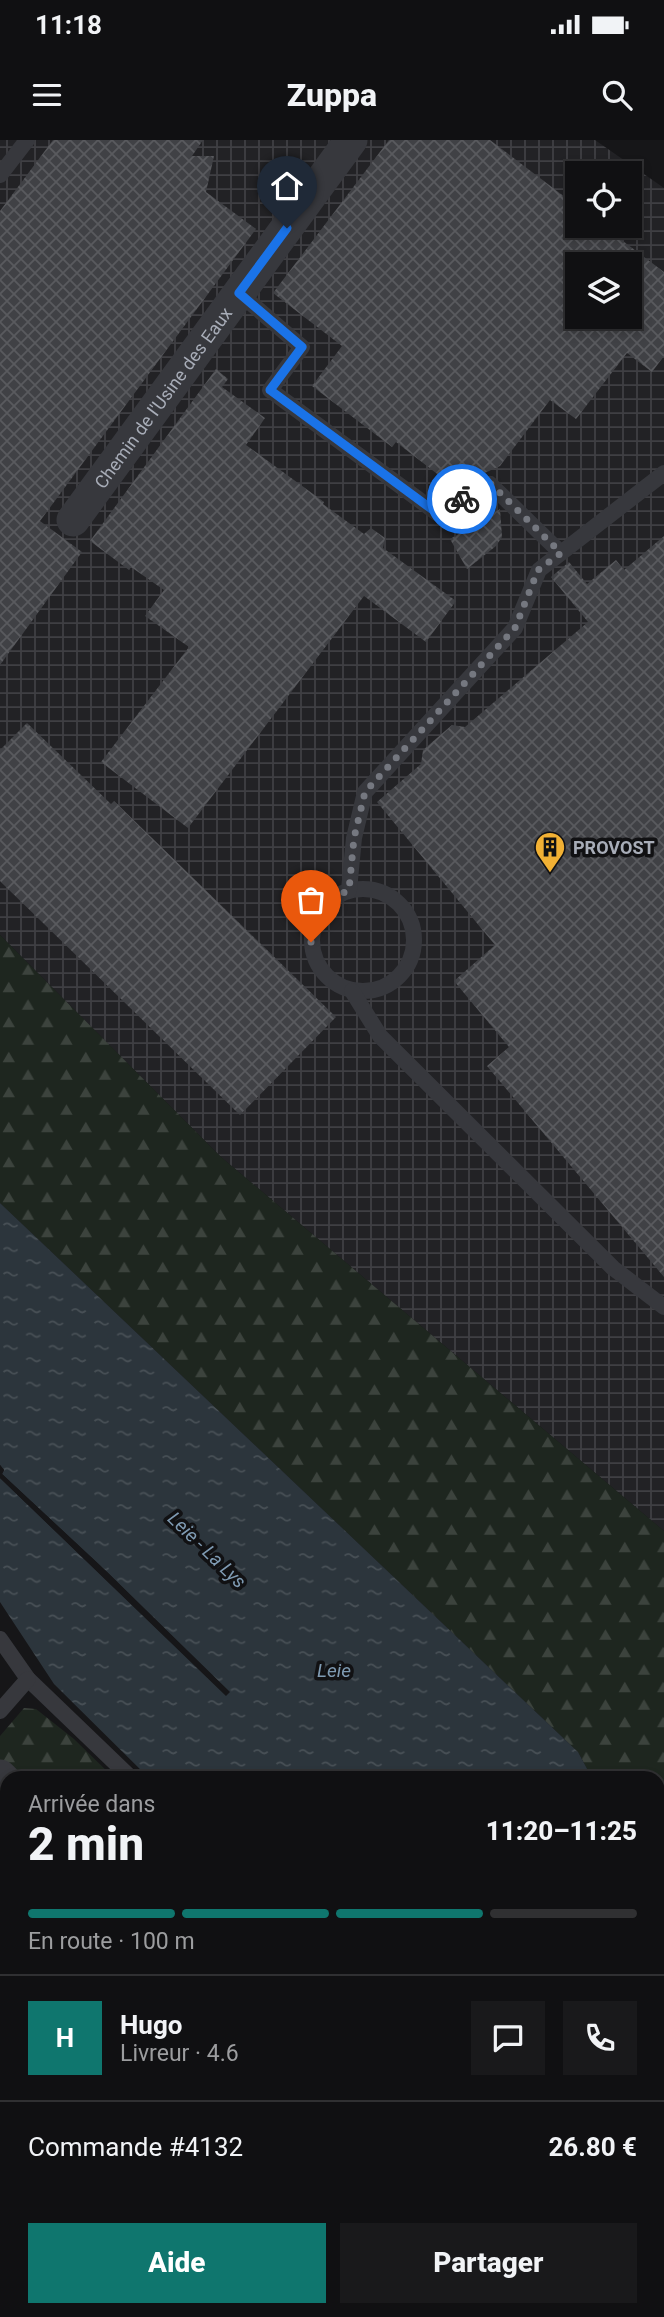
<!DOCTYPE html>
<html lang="fr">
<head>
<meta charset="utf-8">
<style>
  :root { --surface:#101012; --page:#19191b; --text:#f1f3f6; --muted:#9c9d9f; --line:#303032; --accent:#0f766e }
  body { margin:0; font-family:Roboto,sans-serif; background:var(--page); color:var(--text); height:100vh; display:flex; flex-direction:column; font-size:26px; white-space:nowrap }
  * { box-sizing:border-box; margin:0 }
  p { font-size:23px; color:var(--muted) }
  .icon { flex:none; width:38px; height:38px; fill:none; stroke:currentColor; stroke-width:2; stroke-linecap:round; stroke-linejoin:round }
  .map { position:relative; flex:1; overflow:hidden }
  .side { position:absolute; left:0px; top:1631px; width:665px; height:546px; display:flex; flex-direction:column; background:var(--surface); border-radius:21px 21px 0 0; box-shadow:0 4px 10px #0003,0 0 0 2px var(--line) }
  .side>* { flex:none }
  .buttons { position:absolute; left:565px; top:21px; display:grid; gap:14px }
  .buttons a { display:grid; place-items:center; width:77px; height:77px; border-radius:0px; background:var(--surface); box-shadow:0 4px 10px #0003,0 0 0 2px var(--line); font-size:35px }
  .pin { position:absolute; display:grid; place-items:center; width:60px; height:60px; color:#fff; margin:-72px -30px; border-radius:50% 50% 50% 0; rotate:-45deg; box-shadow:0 0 7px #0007 }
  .pin .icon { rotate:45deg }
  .courier { position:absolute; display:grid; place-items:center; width:70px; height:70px; margin:-35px; border:5px solid #1a73e8; border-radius:50%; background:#fff; color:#222; box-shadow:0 2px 9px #0007 }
  .headline em { font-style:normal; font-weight:800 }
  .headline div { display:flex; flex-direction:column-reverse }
  .headline { display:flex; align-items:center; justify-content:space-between; height:119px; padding:0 28px }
  h1 { font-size:46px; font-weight:800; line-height:52px }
  .bar { display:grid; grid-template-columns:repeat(4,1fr); gap:10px 7px; align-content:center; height:84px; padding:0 28px }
  .bar i { height:9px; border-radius:5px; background:var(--line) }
  .bar .selected { background:var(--accent) }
  .bar p { grid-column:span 4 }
  .line { display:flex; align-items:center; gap:18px; padding:0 28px; border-top:2px solid var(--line) }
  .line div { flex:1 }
  .round { display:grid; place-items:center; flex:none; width:74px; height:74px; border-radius:0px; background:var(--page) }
  .primary-button { display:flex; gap:14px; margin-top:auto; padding:14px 28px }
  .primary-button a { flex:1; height:80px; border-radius:0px; background:var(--accent); color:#fff; font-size:28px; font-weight:800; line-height:80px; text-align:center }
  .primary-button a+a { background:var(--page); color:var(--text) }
  .status { display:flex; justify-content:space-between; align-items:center; height:49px; padding:0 35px; background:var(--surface); direction:ltr }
  .status svg { height:19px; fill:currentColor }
  header { display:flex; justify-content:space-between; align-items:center; height:91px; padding:0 28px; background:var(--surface); font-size:32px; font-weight:800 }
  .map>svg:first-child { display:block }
</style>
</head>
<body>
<div class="status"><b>11:18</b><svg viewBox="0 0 49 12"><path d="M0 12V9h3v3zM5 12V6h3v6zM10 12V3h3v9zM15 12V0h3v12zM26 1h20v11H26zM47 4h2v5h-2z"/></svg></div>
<header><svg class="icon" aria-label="menu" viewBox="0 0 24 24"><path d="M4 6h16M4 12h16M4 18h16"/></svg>Zuppa<svg class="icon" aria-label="search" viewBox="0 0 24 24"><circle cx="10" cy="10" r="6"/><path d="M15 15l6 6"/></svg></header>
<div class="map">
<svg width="664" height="2177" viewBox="0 0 664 2177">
  <defs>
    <pattern id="industrial-grid" width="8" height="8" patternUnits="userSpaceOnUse" patternTransform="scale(1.75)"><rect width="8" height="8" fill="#222225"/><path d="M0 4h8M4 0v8" fill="none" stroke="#3f3f43"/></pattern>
    <pattern id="forest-firs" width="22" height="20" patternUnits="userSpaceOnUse" patternTransform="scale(1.75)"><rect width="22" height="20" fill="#1e261f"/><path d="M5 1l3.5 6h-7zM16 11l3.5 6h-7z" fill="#3c433d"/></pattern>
    <pattern id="water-ripples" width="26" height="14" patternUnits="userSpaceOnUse" patternTransform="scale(1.75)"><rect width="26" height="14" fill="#2c353c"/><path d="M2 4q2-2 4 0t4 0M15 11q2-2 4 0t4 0" fill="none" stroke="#485056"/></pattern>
    <pattern id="building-cross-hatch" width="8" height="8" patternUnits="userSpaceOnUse" patternTransform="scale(1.75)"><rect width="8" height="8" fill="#404145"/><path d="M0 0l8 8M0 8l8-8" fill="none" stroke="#595a5e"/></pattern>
  </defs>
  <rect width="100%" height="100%" fill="#161618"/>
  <!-- industrial -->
  <path fill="url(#industrial-grid)" fill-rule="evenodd" d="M0,0H595L664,48V1391L221,1017L0,795ZM578,33H630V86H578ZM578,124H630V177H578Z"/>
  <!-- forest -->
  <g fill="url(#forest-firs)">
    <path d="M0,795L221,1017L664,1391V1769L658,1758V1638H592L578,1612L0,1063Z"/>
    <path d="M24,1568L36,1569L74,1599L114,1638H17L0,1621V1596Z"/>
  </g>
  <!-- water -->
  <g fill="url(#water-ripples)">
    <path d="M0,1063L578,1612L592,1638H149L54,1544L0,1462V1338L226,1555L229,1552L105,1430L2,1334L4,1330L0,1325Z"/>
    <path d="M658,1758L664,1769V2142L658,2136Z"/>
  </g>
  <!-- pier -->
  <path fill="#161618" d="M0,1325L4,1330L2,1334L105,1430L230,1552L226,1556L0,1338Z"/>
  <!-- building -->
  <g fill="url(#building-cross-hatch)" fill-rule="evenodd">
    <path d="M53,0H203L192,16H214L206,52L256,89L40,381L82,412L0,525V71Z"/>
    <path d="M389,0H490L578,67V86H603L664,132V216L652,232L627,213L576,279L550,260L500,326L454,347L396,302L392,307L312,246L342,206L273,153ZM578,124H630V177H578Z"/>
    <path d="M216,229L228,239L222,247L265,278L246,305L324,362L323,364L364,394L371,388L385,398L383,408L456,461L426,502L364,456L188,688L101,622L189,507L145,476L164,450L131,427L129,430L90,401Z"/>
    <path d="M500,369L502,397L496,406L467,429L450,399Z"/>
    <path d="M664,396V1137L487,926L509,907L454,841L495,805L377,662L421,624L423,610L452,585L465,587L588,482L551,437L569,422L587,444L616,420L624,430Z"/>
    <path d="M27,583L111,664L114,661L336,877L240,975L0,741V610Z"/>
  </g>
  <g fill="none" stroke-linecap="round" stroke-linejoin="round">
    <!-- lane -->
    <g stroke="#37383d" stroke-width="16">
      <path d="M0,35L27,0"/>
      <path d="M239,153L302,207L270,250L437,373L490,344L561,413"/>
      <circle cx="363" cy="800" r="51"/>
      <path d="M349,750L354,698L365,652L515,488L539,430L664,333"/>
      <path d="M352,851L380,896L613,1128L664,1167"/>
      <path d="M0,1499L28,1539L131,1638"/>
      <path d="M0,1571L28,1539"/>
      <path d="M0,2103L7,2110"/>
      <path d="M658,2146L664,2151L658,2158"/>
      <path d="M69,2170L76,2177"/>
      <path d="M641,2177L647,2170"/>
    </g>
    <!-- street -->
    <g stroke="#37383d" stroke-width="33">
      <path id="s1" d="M73,380L351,0"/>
      <path d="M0,1636L7,1643"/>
      <path d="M577,2170L584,2177"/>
    </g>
  </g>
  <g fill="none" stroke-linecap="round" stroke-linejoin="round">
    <!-- done -->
    <path stroke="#757880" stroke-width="7" stroke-dasharray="0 12.6" d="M311,802C315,773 323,762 349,750L354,698L365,652L515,488L538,430L561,413L491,344L462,359"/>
    <!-- route -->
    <path stroke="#1a73e8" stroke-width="9" d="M287,88L239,153L302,207L270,250L437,373L462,359"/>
  </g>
  <!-- icons -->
  <defs>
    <g id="building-pin" transform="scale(1.575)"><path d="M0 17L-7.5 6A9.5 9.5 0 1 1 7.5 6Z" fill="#f2b134" stroke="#111113"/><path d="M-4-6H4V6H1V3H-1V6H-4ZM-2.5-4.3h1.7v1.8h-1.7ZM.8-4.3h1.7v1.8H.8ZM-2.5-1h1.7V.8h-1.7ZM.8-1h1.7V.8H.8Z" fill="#111"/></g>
  </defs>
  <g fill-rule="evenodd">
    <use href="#building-pin" x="550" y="707"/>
  </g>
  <g text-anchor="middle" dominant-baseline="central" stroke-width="7" stroke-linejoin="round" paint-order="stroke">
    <!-- street labels -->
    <g font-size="18" fill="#a8adb8" stroke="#111113">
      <text stroke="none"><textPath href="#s1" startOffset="152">Chemin de l'Usine des Eaux</textPath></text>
    </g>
    <!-- poi labels -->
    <g font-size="18" font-weight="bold" fill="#a8adb8" stroke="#111113" text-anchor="start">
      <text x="573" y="707">PROVOST</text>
    </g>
    <!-- water labels -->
    <g font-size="19" font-style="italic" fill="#7f9bb3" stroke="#111113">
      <text transform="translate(207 1410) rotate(44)">Leie - La Lys</text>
      <text x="334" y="1530">Leie</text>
    </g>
  </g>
</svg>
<div class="buttons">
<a><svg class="icon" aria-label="locate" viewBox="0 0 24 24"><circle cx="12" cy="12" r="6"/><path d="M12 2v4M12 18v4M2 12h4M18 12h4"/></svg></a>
<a><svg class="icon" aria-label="layers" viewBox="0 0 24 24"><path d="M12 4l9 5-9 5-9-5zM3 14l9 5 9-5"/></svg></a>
</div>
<div class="pin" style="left:311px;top:802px;background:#ea580c"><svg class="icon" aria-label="bag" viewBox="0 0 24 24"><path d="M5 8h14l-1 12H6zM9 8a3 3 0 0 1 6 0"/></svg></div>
<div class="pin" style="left:287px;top:88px;background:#1f2937"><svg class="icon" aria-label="home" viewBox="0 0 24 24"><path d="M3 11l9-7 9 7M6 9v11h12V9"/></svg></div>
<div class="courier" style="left:462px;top:359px"><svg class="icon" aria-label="bike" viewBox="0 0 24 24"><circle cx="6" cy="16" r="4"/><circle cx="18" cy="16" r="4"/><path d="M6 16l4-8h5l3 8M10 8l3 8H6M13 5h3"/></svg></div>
<section class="side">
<div class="headline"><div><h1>2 min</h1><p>Arrivée dans</p></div><em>11:20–11:25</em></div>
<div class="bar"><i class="selected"></i><i class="selected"></i><i class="selected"></i><i></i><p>En route · 100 m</p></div>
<div class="line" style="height:126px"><b class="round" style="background:var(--accent);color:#fff">H</b><div><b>Hugo</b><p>Livreur · 4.6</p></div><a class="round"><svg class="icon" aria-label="chat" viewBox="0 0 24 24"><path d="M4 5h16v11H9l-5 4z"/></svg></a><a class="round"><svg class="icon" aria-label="phone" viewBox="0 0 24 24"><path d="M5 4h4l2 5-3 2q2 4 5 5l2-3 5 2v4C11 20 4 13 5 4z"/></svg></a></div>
<div class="line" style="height:91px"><div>Commande #4132</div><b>26.80 €</b></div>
<div class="primary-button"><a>Aide</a><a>Partager</a></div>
</section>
</div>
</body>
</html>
